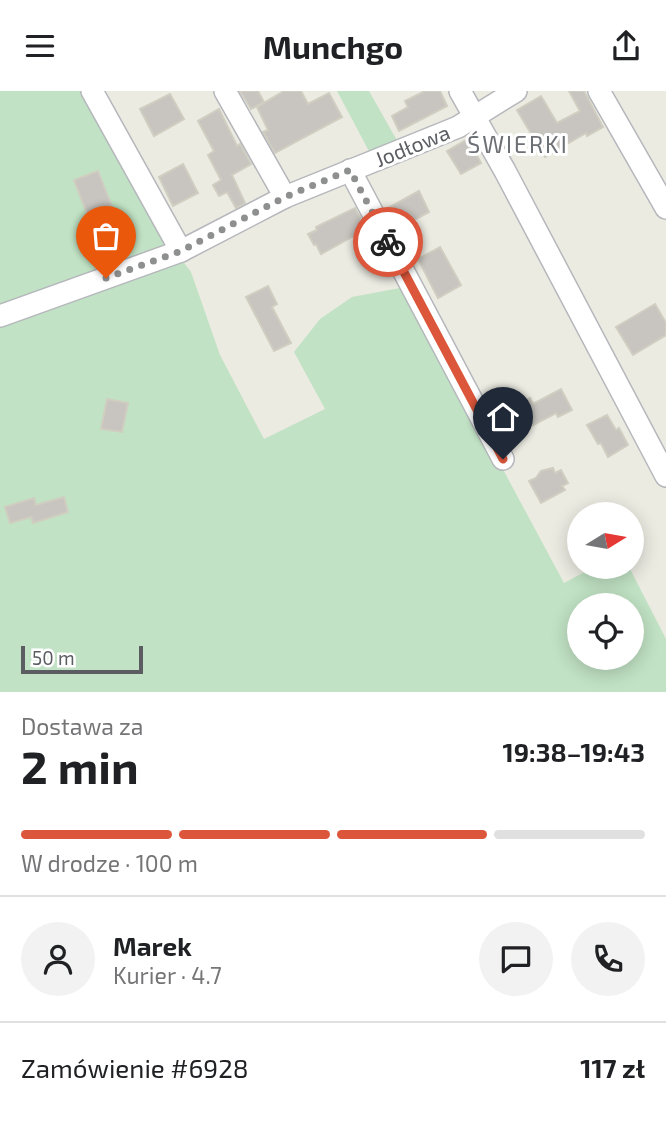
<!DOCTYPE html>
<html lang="pl">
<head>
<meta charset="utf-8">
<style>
  :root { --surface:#fff; --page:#f2f2f2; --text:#202124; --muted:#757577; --line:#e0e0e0; --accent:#db563a }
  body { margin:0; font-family:"Exo 2",sans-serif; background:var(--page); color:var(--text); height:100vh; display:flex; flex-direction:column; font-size:26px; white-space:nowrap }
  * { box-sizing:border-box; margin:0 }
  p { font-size:23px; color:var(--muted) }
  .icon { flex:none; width:38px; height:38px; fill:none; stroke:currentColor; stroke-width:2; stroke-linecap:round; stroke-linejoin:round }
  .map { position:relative; height:601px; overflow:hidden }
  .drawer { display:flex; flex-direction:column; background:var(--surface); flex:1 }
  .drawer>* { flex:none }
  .needle { width:46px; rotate:79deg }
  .controls { position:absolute; left:567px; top:411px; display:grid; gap:14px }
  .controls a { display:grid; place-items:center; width:77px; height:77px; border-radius:50%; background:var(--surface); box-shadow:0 4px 18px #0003; font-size:35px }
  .scale { position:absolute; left:21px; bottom:18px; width:122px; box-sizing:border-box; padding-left:7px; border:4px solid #5b5d62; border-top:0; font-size:19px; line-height:24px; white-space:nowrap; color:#5b5d62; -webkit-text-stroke:5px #fff; paint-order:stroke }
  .pin { position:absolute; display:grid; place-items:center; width:60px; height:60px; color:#fff; margin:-72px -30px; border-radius:50% 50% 50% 0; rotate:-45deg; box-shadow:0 0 7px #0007 }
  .pin .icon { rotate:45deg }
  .courier { position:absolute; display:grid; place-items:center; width:70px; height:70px; margin:-35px; border:5px solid #db563a; border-radius:50%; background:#fff; color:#222; box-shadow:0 2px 9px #0007 }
  .headline em { font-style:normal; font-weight:700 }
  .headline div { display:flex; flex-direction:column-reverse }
  .headline { display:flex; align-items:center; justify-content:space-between; height:119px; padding:0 21px }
  h1 { font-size:46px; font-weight:700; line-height:52px }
  .bar { display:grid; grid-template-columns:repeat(4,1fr); gap:10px 7px; align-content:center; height:84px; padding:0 21px }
  .bar i { height:9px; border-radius:5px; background:var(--line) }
  .bar .active { background:var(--accent) }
  .bar p { grid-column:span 4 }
  .line { display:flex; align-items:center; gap:18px; padding:0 21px; border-top:2px solid var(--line) }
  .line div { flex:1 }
  .round { display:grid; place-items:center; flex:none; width:74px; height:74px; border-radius:37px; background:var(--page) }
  header { display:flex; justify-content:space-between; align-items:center; height:91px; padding:0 21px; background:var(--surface); font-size:32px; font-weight:700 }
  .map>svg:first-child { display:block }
</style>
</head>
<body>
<header><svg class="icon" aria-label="menu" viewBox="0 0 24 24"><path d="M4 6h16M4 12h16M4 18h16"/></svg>Munchgo<svg class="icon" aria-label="share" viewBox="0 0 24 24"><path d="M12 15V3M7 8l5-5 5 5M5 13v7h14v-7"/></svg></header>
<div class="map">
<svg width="666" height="601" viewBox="0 0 666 601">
  <rect width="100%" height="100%" fill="#ecebe2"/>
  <!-- green -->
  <g fill="#c1e2c4" fill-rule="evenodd">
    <path d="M0,0H84L167,150L191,181L220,264L264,348L325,318L294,261L320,228L352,206L405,196L564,492L594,476H629L666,548V601H0ZM579,514H632V567H579Z"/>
    <path d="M337,0H369L399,53L371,64Z"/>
  </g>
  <!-- building -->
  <g fill="#c8c5c0" stroke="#d0cdc1" stroke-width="2">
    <path d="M240,0H258L264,11L251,18Z"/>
    <path d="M284,0H301L308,13L329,2L342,26L275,62L263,41L268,39L257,16Z"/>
    <path d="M425,0H440L447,15L399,40L392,25L408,16L405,10Z"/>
    <path d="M569,0H584L603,36L587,45L586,42L545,66L517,19L541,5L557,32L580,20Z"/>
    <path d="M170,3L184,28L154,45L140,18Z"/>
    <path d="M219,18L237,55L240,53L251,73L232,84L245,112L236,117L227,101L219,105L213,94L221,89L208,64L214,60L198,30Z"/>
    <path d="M468,48L481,72L461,83L447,60Z"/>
    <path d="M183,73L198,102L173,115L159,86Z"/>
    <path d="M98,80L120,136L96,146L74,89Z"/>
    <path d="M419,100L429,121L401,136L390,116Z"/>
    <path d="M355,117L366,138L321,163L316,153L314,154L308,143L317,139L316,136Z"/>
    <path d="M440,156L461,194L438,207L418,168Z"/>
    <path d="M268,195L277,213L272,216L291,252L274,260L246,206Z"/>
    <path d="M655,213L666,232V244L633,264L616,236Z"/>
    <path d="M561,298L572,319L558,326L556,322L522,340L510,318L530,307L533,313Z"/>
    <path d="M107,308L128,312L122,341L101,338Z"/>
    <path d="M607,324L616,339L619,337L628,354L608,366L601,352L598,353L587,334Z"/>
    <path d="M553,377L555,382L561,379L568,392L562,395L565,399L541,412L529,390L536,387L541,380Z"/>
    <path d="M64,406L68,421L33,432L31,426L10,432L5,416L34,407L36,414Z"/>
  </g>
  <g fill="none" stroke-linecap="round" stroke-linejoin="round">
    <!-- minor casing -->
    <g stroke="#b5b7bc" stroke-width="24">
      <g id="minor">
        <path d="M92,0L181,160"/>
        <path d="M225,0L285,106"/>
        <path d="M460,0L505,80L666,385"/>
        <path d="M599,0L666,117"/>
        <path d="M350,79L503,368"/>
        <path d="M0,225L181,160L285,106L458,36L516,0"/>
      </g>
    </g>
    <!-- minor -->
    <use href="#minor" stroke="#fff" stroke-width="21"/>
  </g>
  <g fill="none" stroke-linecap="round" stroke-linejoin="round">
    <!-- done -->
    <path stroke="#8e8f8f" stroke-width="7" stroke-dasharray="0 12.6" d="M106,187L181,160L285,106L350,79L388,151"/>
    <!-- route -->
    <path stroke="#db563a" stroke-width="9" d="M388,151L503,368"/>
  </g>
  <g text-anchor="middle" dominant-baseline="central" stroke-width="6" stroke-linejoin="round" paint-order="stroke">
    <!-- street labels -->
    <g font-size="21" fill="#5b5d62" stroke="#fff">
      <text transform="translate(412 54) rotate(-22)">Jodłowa</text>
    </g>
    <!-- neighbourhood labels -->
    <g font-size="23" letter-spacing="2" fill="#6c6f74" stroke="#fff">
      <text x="518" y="53">ŚWIERKI</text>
    </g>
  </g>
</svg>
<div class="controls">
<a><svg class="needle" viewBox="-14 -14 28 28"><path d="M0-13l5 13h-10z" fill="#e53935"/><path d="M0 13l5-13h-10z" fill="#757577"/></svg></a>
<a><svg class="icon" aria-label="locate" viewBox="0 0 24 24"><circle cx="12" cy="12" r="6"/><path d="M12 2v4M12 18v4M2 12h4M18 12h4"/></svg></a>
</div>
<div class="scale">50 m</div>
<div class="pin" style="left:106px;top:187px;background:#ea580c"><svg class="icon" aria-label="bag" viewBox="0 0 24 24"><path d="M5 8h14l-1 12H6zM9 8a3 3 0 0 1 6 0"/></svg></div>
<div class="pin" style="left:503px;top:368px;background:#1f2937"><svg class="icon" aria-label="home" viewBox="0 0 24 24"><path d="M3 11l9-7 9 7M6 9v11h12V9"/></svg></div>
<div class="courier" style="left:388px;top:151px"><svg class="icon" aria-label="bike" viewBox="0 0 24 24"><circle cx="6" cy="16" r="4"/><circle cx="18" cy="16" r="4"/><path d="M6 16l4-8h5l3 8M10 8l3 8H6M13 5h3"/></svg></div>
</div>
<section class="drawer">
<div class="headline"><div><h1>2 min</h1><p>Dostawa za</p></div><em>19:38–19:43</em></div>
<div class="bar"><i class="active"></i><i class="active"></i><i class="active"></i><i></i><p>W drodze · 100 m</p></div>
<div class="line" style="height:126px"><a class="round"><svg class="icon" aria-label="person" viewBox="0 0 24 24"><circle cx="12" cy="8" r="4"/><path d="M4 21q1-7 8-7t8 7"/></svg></a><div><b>Marek</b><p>Kurier · 4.7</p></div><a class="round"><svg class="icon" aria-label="chat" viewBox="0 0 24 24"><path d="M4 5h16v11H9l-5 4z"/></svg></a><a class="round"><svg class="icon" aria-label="phone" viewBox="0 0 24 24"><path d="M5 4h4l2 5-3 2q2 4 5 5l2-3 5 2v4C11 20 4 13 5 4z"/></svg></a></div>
<div class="line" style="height:91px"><div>Zamówienie #6928</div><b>117 zł</b></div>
</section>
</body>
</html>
